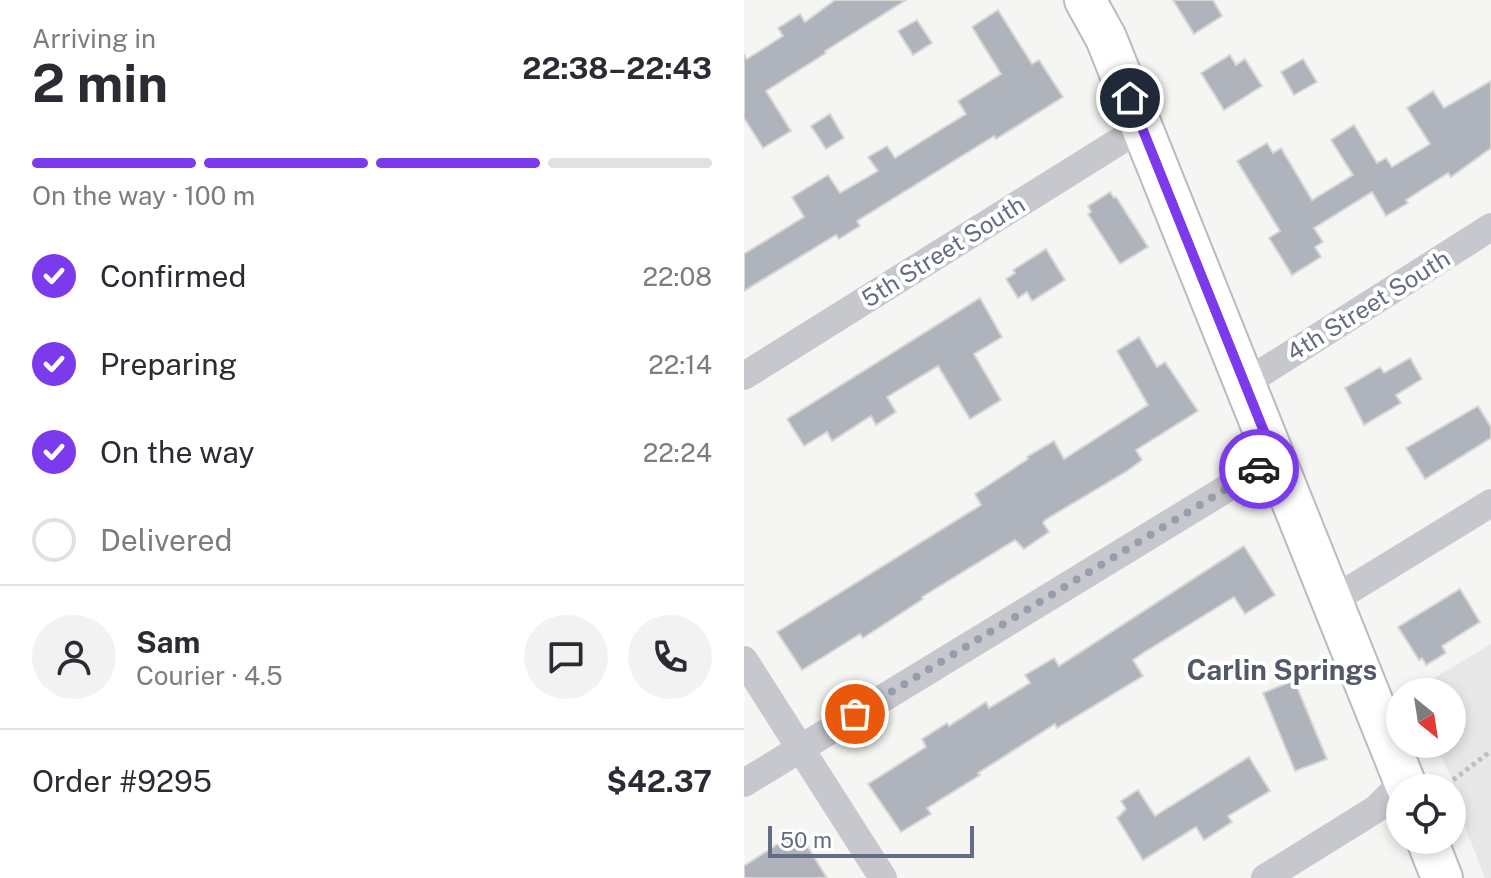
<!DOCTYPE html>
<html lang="en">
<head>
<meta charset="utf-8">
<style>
  :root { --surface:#fff; --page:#f2f2f3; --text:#2b2b33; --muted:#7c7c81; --line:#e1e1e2; --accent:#7c3aed }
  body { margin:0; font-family:"Public Sans",sans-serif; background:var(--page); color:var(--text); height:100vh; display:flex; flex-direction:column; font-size:30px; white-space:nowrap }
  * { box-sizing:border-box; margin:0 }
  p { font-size:26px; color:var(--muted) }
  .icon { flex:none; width:44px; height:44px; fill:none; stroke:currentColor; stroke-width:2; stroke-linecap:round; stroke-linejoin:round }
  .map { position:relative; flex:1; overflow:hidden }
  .sheet { display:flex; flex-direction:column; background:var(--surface); width:744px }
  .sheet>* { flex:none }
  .needle { width:52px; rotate:150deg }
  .tools { position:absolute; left:642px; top:678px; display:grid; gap:16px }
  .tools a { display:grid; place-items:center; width:80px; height:80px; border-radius:50%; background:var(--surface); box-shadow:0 4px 12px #0003; font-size:40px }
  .scale { position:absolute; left:24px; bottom:20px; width:206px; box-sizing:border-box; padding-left:8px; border:4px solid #656d84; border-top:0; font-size:22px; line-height:28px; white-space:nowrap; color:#656d84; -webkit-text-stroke:6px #fff; paint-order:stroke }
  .pin { position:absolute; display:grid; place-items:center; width:68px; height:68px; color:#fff; margin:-34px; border:4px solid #fff; border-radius:50%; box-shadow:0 2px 8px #0007 }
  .courier { position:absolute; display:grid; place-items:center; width:80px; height:80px; margin:-40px; border:6px solid #7c3aed; border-radius:50%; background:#fff; color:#222; box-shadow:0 2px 10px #0007 }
  .head em { font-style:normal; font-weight:700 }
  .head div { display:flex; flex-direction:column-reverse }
  .head { display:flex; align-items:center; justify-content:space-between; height:136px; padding:0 32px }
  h1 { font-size:52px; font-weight:700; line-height:60px }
  .bar { display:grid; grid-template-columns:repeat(4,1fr); gap:12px 8px; align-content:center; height:96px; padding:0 32px }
  .bar i { height:10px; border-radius:6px; background:var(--line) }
  .bar .on { background:var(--accent) }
  .bar p { grid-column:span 4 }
  .line { display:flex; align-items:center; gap:20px; padding:0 32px; border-top:2px solid var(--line) }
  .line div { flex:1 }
  .round { display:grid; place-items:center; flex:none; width:84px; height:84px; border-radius:42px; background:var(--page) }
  ol { padding:0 32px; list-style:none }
  li { display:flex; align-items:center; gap:24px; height:88px }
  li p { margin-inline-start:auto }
  li .icon { padding:8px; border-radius:50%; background:var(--accent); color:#fff; stroke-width:4 }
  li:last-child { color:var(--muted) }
  li i { width:44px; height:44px; border:4px solid var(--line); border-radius:50% }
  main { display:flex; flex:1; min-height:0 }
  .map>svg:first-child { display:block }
</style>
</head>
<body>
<main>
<section class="sheet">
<div class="head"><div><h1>2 min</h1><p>Arriving in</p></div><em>22:38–22:43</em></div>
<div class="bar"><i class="on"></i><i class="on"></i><i class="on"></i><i></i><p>On the way · 100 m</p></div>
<ol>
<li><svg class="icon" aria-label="check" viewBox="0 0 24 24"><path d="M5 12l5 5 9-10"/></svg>Confirmed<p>22:08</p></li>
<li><svg class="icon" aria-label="check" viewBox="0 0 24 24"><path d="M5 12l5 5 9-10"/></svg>Preparing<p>22:14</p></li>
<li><svg class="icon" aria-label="check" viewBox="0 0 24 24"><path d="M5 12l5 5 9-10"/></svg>On the way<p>22:24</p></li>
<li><i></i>Delivered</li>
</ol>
<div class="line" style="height:144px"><a class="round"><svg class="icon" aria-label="person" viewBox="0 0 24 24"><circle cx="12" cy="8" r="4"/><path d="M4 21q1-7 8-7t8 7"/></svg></a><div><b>Sam</b><p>Courier · 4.5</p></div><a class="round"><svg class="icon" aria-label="chat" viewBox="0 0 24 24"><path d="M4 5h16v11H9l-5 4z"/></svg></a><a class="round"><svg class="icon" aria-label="phone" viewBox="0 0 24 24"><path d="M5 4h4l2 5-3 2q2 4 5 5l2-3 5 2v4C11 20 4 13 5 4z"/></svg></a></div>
<div class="line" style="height:104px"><div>Order #9295</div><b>$42.37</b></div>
</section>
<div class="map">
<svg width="747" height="878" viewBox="0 0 747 878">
  <rect width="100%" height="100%" fill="#f5f6f3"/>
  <!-- built -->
  <path fill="#e6e7e6" d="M747,644V878H741L713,806L709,780L690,744H708V692H667Z"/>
  <!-- building -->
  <g fill="#afb3bc" stroke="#d7d8d6" stroke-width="2">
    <path d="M91,0H162L81,51L82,53L22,91L47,131L19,148L0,118V55L3,59L39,36L34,28L56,14L61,22Z"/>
    <path d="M429,0H469L478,16L450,34Z"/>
    <path d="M254,10L288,64L295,60L319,97L252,139L250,136L113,221L116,226L95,239L92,235L77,244L0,291V254L60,217L48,197L84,175L96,193L134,171L124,157L143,146L151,158L222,114L214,101L257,74L228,27Z"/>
    <path d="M173,20L188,43L169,55L154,31Z"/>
    <path d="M486,55L492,65L501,59L518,86L480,110L457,73Z"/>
    <path d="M559,59L573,82L550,95L537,72Z"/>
    <path d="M747,81V148L707,177L704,173L662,200L664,203L642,216L628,192L570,228L579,242L571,247L577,257L548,275L525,238L536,231L493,161L523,143L529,153L537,148L568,200L609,175L587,140L610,125L633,163L642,158L648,167L686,144L663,108L689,91L700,108Z"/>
    <path d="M86,114L100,138L82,149L67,126Z"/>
    <path d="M366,192L370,198L372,197L404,247L376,264L344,214L347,212L344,206Z"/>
    <path d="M302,249L321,280L288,301L283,292L274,298L262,279L271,273L269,270Z"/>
    <path d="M236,298L258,337L230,354L257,400L226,419L194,366L143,397L152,412L132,425L127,416L88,441L83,432L60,446L43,419Z"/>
    <path d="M395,337L413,367L421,362L454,411L392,450L398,460L383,471L301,520L299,523L305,532L280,549L271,540L178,597L179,599L119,638L116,634L58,670L33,632L237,505L231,494L284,459L283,457L310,441L320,459L404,405L373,351Z"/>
    <path d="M666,358L678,379L652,395L657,403L620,425L601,388L636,367L640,373Z"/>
    <path d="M734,406L747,427V438L681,479L662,448Z"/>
    <path d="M500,546L531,595L501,614L490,597L399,653L389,660L399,676L313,728L311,724L234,773L236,775L183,808L187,814L157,832L124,784L182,747L178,739L203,723L205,726L242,702L245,708L286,683L281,675L310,658L315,666Z"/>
    <path d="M716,589L736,622L698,646L702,653L682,665L678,658L675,660L654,627Z"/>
    <path d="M550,680L583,759L551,771L519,693Z"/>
    <path d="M505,757L526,791L484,816L488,822L460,840L452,827L399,860L373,818L382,809L377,801L394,790L411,816Z"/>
    <path d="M54,831L83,878H0V866Z"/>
  </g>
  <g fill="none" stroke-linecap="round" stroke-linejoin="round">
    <!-- secondary casing -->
    <g stroke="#b9bbc1" stroke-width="44">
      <g id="secondary">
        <path d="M341,0L362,38L663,788"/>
        <path d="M683,840L698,878"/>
      </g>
    </g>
    <!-- path -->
    <path stroke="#bebfc2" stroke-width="5" stroke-dasharray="4 4" stroke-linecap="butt" d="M709,780L747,751"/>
    <!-- minor -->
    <g stroke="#c7c8cd" stroke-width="28">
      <path d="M0,376L398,127"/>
      <path d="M500,384L747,227"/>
      <path d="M589,600L747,503"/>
      <path d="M0,660L139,878"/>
      <path d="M0,783L531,459"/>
      <path d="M521,878L632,809L660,781"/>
    </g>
    <!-- secondary -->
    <use href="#secondary" stroke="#fff" stroke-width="40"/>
  </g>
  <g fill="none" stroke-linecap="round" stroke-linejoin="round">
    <!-- done -->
    <path stroke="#979dab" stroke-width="8" stroke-dasharray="0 14.4" d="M111,714L515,469"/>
    <!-- route -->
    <path stroke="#7c3aed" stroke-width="10" d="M386,98L531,459L515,469"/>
  </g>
  <g text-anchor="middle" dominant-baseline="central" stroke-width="8" stroke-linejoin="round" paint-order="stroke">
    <!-- street labels -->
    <g font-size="24" fill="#656d84" stroke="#fff">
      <text transform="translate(199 251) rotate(-32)">5th Street South</text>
      <text transform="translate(624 305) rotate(-32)">4th Street South</text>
    </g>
    <!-- quarter labels -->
    <g font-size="28" font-weight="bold" fill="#535969" stroke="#fff">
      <text x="538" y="669">Carlin Springs</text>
    </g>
  </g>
</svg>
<div class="tools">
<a><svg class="needle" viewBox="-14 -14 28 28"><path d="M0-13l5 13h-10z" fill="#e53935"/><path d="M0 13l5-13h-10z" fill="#7c7c81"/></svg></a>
<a><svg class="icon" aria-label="locate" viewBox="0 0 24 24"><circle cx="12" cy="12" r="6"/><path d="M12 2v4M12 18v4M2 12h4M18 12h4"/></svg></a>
</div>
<div class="scale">50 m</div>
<div class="pin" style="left:111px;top:714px;background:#ea580c"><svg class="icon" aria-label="bag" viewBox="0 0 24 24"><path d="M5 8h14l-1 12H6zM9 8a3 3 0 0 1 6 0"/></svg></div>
<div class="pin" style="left:386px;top:98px;background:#1f2937"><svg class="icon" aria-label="home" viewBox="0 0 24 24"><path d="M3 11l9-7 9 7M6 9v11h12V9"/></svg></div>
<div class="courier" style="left:515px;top:469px"><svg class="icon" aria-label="car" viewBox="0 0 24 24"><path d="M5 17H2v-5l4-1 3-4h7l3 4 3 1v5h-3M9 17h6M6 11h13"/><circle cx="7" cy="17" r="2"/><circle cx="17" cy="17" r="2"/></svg></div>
</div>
</main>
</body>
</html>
